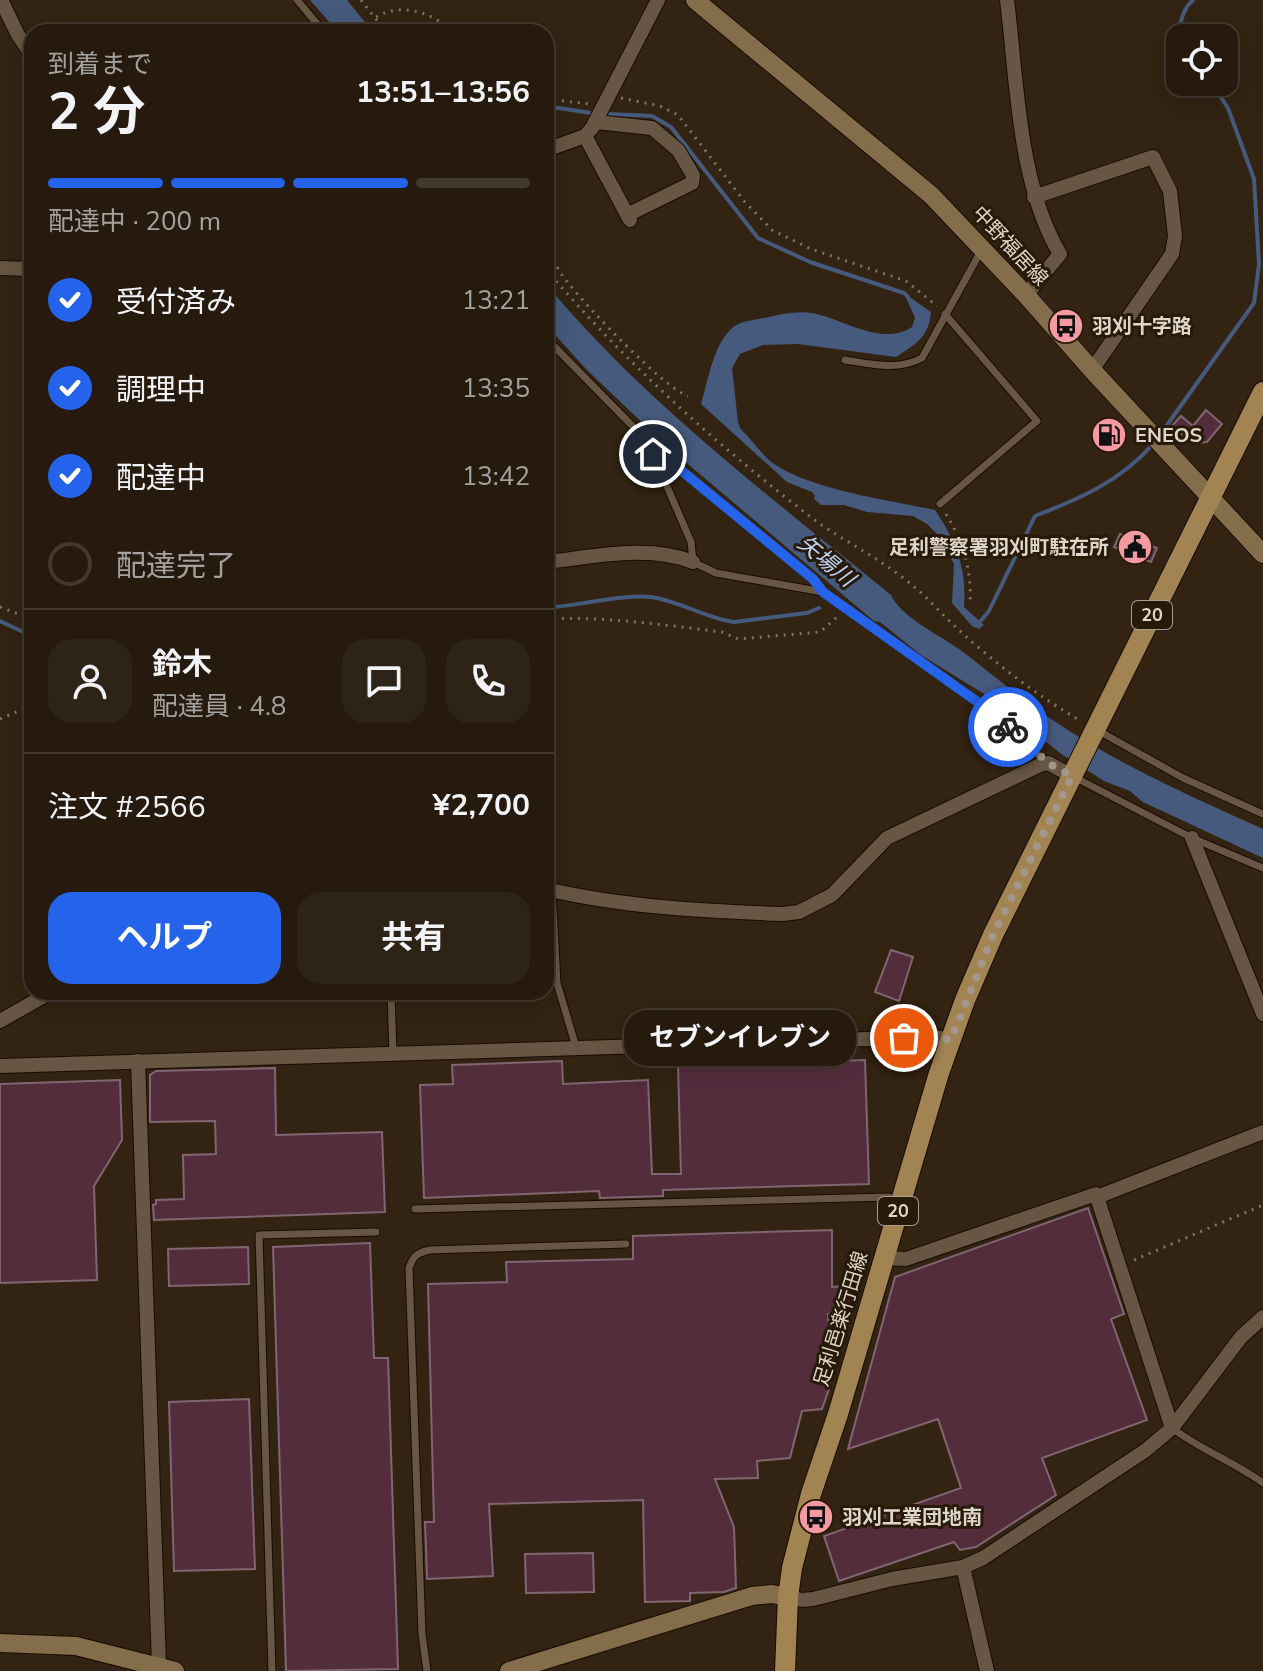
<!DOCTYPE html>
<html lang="ja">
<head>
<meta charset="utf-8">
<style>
  :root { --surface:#261a0e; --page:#2e2317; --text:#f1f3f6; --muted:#a4a19e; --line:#42382e; --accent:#2563eb }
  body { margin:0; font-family:"Nunito Sans","Noto Sans JP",sans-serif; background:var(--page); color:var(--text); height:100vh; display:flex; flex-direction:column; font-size:30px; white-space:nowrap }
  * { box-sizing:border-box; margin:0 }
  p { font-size:26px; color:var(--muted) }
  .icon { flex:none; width:44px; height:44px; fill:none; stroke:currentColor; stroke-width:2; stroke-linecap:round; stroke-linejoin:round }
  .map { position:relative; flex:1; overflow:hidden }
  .side { position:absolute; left:24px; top:24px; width:530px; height:976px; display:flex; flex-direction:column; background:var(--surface); border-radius:24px; box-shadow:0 8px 32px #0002,0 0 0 2px var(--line) }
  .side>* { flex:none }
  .fabs { position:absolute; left:1166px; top:24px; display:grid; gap:16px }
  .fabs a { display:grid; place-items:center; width:72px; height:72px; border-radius:16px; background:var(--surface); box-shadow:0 8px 32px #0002,0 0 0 2px var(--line); font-size:40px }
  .pin { position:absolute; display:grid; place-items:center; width:68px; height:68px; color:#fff; margin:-34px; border:4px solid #fff; border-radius:50%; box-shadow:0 2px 8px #0007 }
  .courier { position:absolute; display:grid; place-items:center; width:80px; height:80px; margin:-40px; border:6px solid #2563eb; border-radius:50%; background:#fff; color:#222; box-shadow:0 2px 10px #0007 }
  .bubble { position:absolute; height:56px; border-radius:24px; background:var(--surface); box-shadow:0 8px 32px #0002,0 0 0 2px var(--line); font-size:26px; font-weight:700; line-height:56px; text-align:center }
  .headline em { font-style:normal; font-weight:700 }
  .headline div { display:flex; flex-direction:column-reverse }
  .headline { display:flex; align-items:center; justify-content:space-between; height:136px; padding:0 24px }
  h1 { font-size:52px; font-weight:700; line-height:60px }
  .bar { display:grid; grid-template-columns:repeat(4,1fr); gap:12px 8px; align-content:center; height:96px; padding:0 24px }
  .bar i { height:10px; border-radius:6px; background:var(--line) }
  .bar .selected { background:var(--accent) }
  .bar p { grid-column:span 4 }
  .line { display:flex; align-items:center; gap:20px; padding:0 24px; border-top:2px solid var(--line) }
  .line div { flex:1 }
  .round { display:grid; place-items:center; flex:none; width:84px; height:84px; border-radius:24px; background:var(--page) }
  ol { padding:0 24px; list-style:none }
  li { display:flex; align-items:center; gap:24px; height:88px }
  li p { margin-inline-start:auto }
  li .icon { padding:8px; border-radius:50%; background:var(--accent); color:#fff; stroke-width:4 }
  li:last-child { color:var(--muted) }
  li i { width:44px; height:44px; border:4px solid var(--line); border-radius:50% }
  .action { display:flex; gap:16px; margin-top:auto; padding:16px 24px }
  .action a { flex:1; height:92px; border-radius:24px; background:var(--accent); color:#fff; font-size:32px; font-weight:700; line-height:92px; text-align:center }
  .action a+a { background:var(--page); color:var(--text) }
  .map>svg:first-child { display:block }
</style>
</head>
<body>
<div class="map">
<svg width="1263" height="1671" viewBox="0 0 1263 1671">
  <rect width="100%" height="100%" fill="#322312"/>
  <!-- water -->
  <g fill="#465a7d">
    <path d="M310,0H347L373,32H338Z"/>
    <path d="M546,284C645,403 772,498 891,595C901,618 944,637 963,652C992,674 1020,698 1051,719C1117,764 1190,796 1263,829V858L1143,802L1130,791L1104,781L1060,753L997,702L921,655L880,622L874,621L670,449L587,370L546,325Z"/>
    <path d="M904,293L931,312C929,337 916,344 896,357L798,344L763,345L740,354L732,368L738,422L740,428C750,438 759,451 769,460C804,489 890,500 935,510C956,541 967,569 964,607L984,625L979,629L972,626L952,603L954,564L940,537L927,524L913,516L867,512L844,505H821L814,499L815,496L812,492L787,482L701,404C708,381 713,347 730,330C737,322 748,321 758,319C776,316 794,310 812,313C844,319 882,347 912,327L915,318Z"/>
  </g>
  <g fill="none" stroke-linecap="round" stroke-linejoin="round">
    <!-- stream -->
    <g stroke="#465a7d" stroke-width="4">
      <path d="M1180,38C1178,25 1183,9 1193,0"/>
      <path d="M546,106L591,113"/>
      <path d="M609,114L652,116L671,127L758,238L810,262L904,293L908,297"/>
      <path d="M1160,435L1254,303L1259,264L1254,179L1228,108L1211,82"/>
      <path d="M546,608C575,606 625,594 651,597C680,601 705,618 734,622L807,613L819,608"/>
      <path d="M0,621L32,636"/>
      <path d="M978,624L989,611L1035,516C1079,499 1121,481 1152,445"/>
    </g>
  </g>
  <!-- building -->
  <g fill="#542d3d" stroke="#806670" stroke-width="2">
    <path d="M1206,410L1222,424L1207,442L1193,443L1172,426L1181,416L1193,426Z"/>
    <path d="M1120,534L1157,548L1151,562L1114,547Z"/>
    <path d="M891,950L913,957L899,1001L875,992Z"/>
    <path d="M865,1060L869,1184L663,1190V1196L600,1198L599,1191L424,1198L420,1085L453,1084L452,1065L562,1061L563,1084L648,1080L652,1174H681L678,1066Z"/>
    <path d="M275,1068L276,1135L382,1132L385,1212L154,1220L153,1205L156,1204V1200L184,1199L183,1155L216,1154L215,1121L150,1122V1075L156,1071Z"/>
    <path d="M120,1080L122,1140L94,1186L97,1280L0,1283V1084Z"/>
    <path d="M1088,1208L1124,1314L1111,1319L1147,1420L1042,1458L1056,1495L976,1547L960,1550L954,1542L839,1581L824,1536L961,1488L938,1419L848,1449L895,1277Z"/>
    <path d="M832,1230V1287L845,1286L846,1313L828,1314L830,1386L822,1409L802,1411L790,1458L757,1461L758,1478L715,1479L734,1527L736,1588L724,1592L690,1593V1601L645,1602L643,1500L489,1504L493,1576L427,1579L425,1522H434L428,1284L507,1282L506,1262L633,1259V1236Z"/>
    <path d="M370,1243L374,1358H388L398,1669L286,1671L273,1247Z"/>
    <path d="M248,1247L249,1284L169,1286L168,1249Z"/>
    <path d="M249,1399L255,1569L174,1571L169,1402Z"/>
    <path d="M593,1553L594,1592L526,1593L525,1554Z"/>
  </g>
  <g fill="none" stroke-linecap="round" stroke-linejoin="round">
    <!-- lane casing -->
    <g stroke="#190c00" stroke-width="9">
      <g id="lane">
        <path d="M297,0L324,32"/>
        <path d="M546,338L654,448L813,579L823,592L986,708L1046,762"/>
        <path d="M845,360C871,364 898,371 922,358L981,251"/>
        <path d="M654,448L653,454L691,542L693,562L716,573L823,592"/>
        <path d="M940,504L1037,421L945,314"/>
        <path d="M1097,730L1183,778L1263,814"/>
        <path d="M1074,777L1192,838L1263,868"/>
        <path d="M552,891L557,983L576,1047"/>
        <path d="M391,992L393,1054"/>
        <path d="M415,1209L889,1197L899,1201"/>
        <path d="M1172,1428C1201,1450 1234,1462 1263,1483"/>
        <path d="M272,1671L259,1235L376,1232"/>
        <path d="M427,1671L422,1634L409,1268C413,1256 417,1253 430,1250L626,1244"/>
      </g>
    </g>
    <!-- street casing -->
    <g stroke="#190c00" stroke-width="16">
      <g id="street">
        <path d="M1,0L18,35L32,55"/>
        <path d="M1007,0C1017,80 1018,184 1060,254L1026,295"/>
        <path d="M596,122L652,128L678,150L693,175L692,183L627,215"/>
        <path d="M585,136L630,220"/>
        <path d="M546,150L585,136L592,128L658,0"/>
        <path d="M1034,197L1153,157L1170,191L1175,236L1172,254L1092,370"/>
        <path d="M0,268L32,269"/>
        <path d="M546,562C593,557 648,544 693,562"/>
        <path d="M1192,838L1263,1014"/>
        <path d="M546,889C623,907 703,911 783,914L799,912L832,895L887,838L1040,765L1048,763L1072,776"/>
        <path d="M0,1021L51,992"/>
        <path d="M138,1061L159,1665"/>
        <path d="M0,1066L934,1037L951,1040"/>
        <path d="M1097,1197L1263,1132"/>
        <path d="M884,1258L906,1259L1096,1194L1172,1428"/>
        <path d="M963,1567L987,1671"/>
        <path d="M788,1597L802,1600L813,1599L892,1579L963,1567L983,1558L1146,1450L1172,1428L1241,1337L1263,1317"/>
      </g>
    </g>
    <!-- secondary casing -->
    <g stroke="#190c00" stroke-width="20">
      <g id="secondary">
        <path d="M695,0L931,195L1026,295L1092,370L1263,554"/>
        <path d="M0,1643L76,1646L175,1671"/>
        <path d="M509,1671L752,1596L772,1594L788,1597"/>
      </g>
    </g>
    <!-- primary casing -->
    <g stroke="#190c00" stroke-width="22">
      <path id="primary" d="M785,1671L788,1597L792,1568L811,1494L838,1414L939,1073L965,1000L993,935L1263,392"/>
    </g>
    <!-- path -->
    <g stroke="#827567" stroke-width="3" stroke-dasharray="2 6" stroke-linecap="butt">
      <path d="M361,0L386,32"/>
      <path d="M376,17C404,1 432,14 455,32"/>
      <path d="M621,98L660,106L678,115L744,201L772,230L811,249L906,281L937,306"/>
      <path d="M546,99L590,104"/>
      <path d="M546,246C553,259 559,273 569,284C587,307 665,389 688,396"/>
      <path d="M546,269C622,360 721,449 816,521C844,541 875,556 902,577C925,594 940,613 960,631C996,664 1039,697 1081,721"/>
      <path d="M946,514C963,542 972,570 970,603"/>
      <path d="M0,607L32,619"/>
      <path d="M546,619C605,616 663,625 722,632L738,639L820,632L837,617"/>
      <path d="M0,719L32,705"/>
      <path d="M1134,1260L1263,1205"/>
    </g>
    <!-- lane -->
    <use href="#lane" stroke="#675643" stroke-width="7"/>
    <!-- street -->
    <use href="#street" stroke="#675643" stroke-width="14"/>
    <!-- secondary -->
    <use href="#secondary" stroke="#846d4b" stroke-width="18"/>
    <!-- primary -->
    <use href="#primary" stroke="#a28453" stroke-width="20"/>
  </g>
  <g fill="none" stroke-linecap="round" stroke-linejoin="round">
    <!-- done -->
    <path stroke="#a2978a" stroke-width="8" stroke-dasharray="0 14.4" d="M904,1038L934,1037L951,1040L993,935L1072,776L1048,763L1008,727"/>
    <!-- route -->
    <path stroke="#2563eb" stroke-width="10" d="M653,454L654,448L813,579L823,592L986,708L1008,727"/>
  </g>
  <!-- icons -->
  <defs>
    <g id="bus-disc" transform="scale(1.8)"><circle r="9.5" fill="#f49aa2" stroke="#281a08"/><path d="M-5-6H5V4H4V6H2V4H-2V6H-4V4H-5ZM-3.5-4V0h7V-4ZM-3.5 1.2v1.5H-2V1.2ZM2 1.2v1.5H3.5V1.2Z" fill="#111"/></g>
    <g id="fuel-disc" transform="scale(1.8)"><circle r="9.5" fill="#f49aa2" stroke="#281a08"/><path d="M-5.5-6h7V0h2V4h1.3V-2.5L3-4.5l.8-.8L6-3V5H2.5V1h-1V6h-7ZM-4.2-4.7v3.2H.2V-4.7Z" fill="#111"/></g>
    <g id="civic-disc" transform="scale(1.8)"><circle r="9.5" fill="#f49aa2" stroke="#281a08"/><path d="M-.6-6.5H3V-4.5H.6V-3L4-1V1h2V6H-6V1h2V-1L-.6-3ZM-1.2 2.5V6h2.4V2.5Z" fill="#111"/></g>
  </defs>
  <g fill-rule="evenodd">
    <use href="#bus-disc" x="1066" y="326"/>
    <use href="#fuel-disc" x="1109" y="435"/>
    <use href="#civic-disc" x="1135" y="547"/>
    <use href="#bus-disc" x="816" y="1517"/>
  </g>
  <g text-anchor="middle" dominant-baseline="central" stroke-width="6" stroke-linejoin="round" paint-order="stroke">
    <!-- shield labels -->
    <g fill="#281a08" stroke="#a89e90" stroke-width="2">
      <rect x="1132" y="601" width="40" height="28" rx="6"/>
      <rect x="878" y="1197" width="40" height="28" rx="6"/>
    </g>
    <g font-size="18" font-weight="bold" fill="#dfd6cb">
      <text x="1152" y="615">20</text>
      <text x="898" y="1211">20</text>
    </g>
    <!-- street labels -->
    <g font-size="20" fill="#dfd6cb" stroke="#281a08">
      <text transform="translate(1010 246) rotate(47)">中野福居線</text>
      <text transform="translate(841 1319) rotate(-73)">足利邑楽行田線</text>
    </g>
    <!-- poi labels -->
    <g font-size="20" font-weight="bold" fill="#dfd6cb" stroke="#281a08" text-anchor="start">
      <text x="1092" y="326">羽刈十字路</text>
      <text x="1135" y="435">ENEOS</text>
      <text x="1109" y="547" text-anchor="end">足利警察署羽刈町駐在所</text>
      <text x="842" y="1517">羽刈工業団地南</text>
    </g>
    <!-- water labels -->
    <g font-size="22" font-style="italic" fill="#bdd3f7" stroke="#281a08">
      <text transform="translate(826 561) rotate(40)">矢場川</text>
    </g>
  </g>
</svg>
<div class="fabs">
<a><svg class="icon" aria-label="locate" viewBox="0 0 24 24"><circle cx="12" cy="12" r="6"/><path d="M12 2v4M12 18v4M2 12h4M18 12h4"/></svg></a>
</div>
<div class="pin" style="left:904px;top:1038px;background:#ea580c"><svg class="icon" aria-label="bag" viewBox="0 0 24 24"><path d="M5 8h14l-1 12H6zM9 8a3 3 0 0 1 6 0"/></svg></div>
<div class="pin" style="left:653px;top:454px;background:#1f2937"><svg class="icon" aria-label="home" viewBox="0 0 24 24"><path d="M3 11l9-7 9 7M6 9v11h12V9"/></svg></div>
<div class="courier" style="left:1008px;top:727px"><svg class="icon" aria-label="bike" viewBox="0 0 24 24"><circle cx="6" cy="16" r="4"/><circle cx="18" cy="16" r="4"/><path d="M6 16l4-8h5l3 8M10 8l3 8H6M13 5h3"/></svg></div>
<div class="bubble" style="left:624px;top:1010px;width:232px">セブンイレブン</div>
<section class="side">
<div class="headline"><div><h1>2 分</h1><p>到着まで</p></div><em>13:51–13:56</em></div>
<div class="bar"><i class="selected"></i><i class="selected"></i><i class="selected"></i><i></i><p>配達中 · 200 m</p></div>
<ol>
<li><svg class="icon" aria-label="check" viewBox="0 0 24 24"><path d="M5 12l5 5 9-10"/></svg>受付済み<p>13:21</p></li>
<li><svg class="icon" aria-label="check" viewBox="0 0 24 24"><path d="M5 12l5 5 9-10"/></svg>調理中<p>13:35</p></li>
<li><svg class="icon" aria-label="check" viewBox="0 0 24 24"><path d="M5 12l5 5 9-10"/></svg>配達中<p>13:42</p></li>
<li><i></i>配達完了</li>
</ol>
<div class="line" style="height:144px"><a class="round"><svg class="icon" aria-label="person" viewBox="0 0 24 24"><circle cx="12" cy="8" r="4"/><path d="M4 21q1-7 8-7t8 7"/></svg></a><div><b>鈴木</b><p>配達員 · 4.8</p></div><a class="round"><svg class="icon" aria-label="chat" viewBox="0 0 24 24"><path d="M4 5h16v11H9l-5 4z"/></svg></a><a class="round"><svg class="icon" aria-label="phone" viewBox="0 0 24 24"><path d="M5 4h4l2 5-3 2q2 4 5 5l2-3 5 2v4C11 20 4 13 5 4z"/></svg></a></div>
<div class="line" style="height:104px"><div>注文 #2566</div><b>¥2,700</b></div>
<div class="action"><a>ヘルプ</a><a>共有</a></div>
</section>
</div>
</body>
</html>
